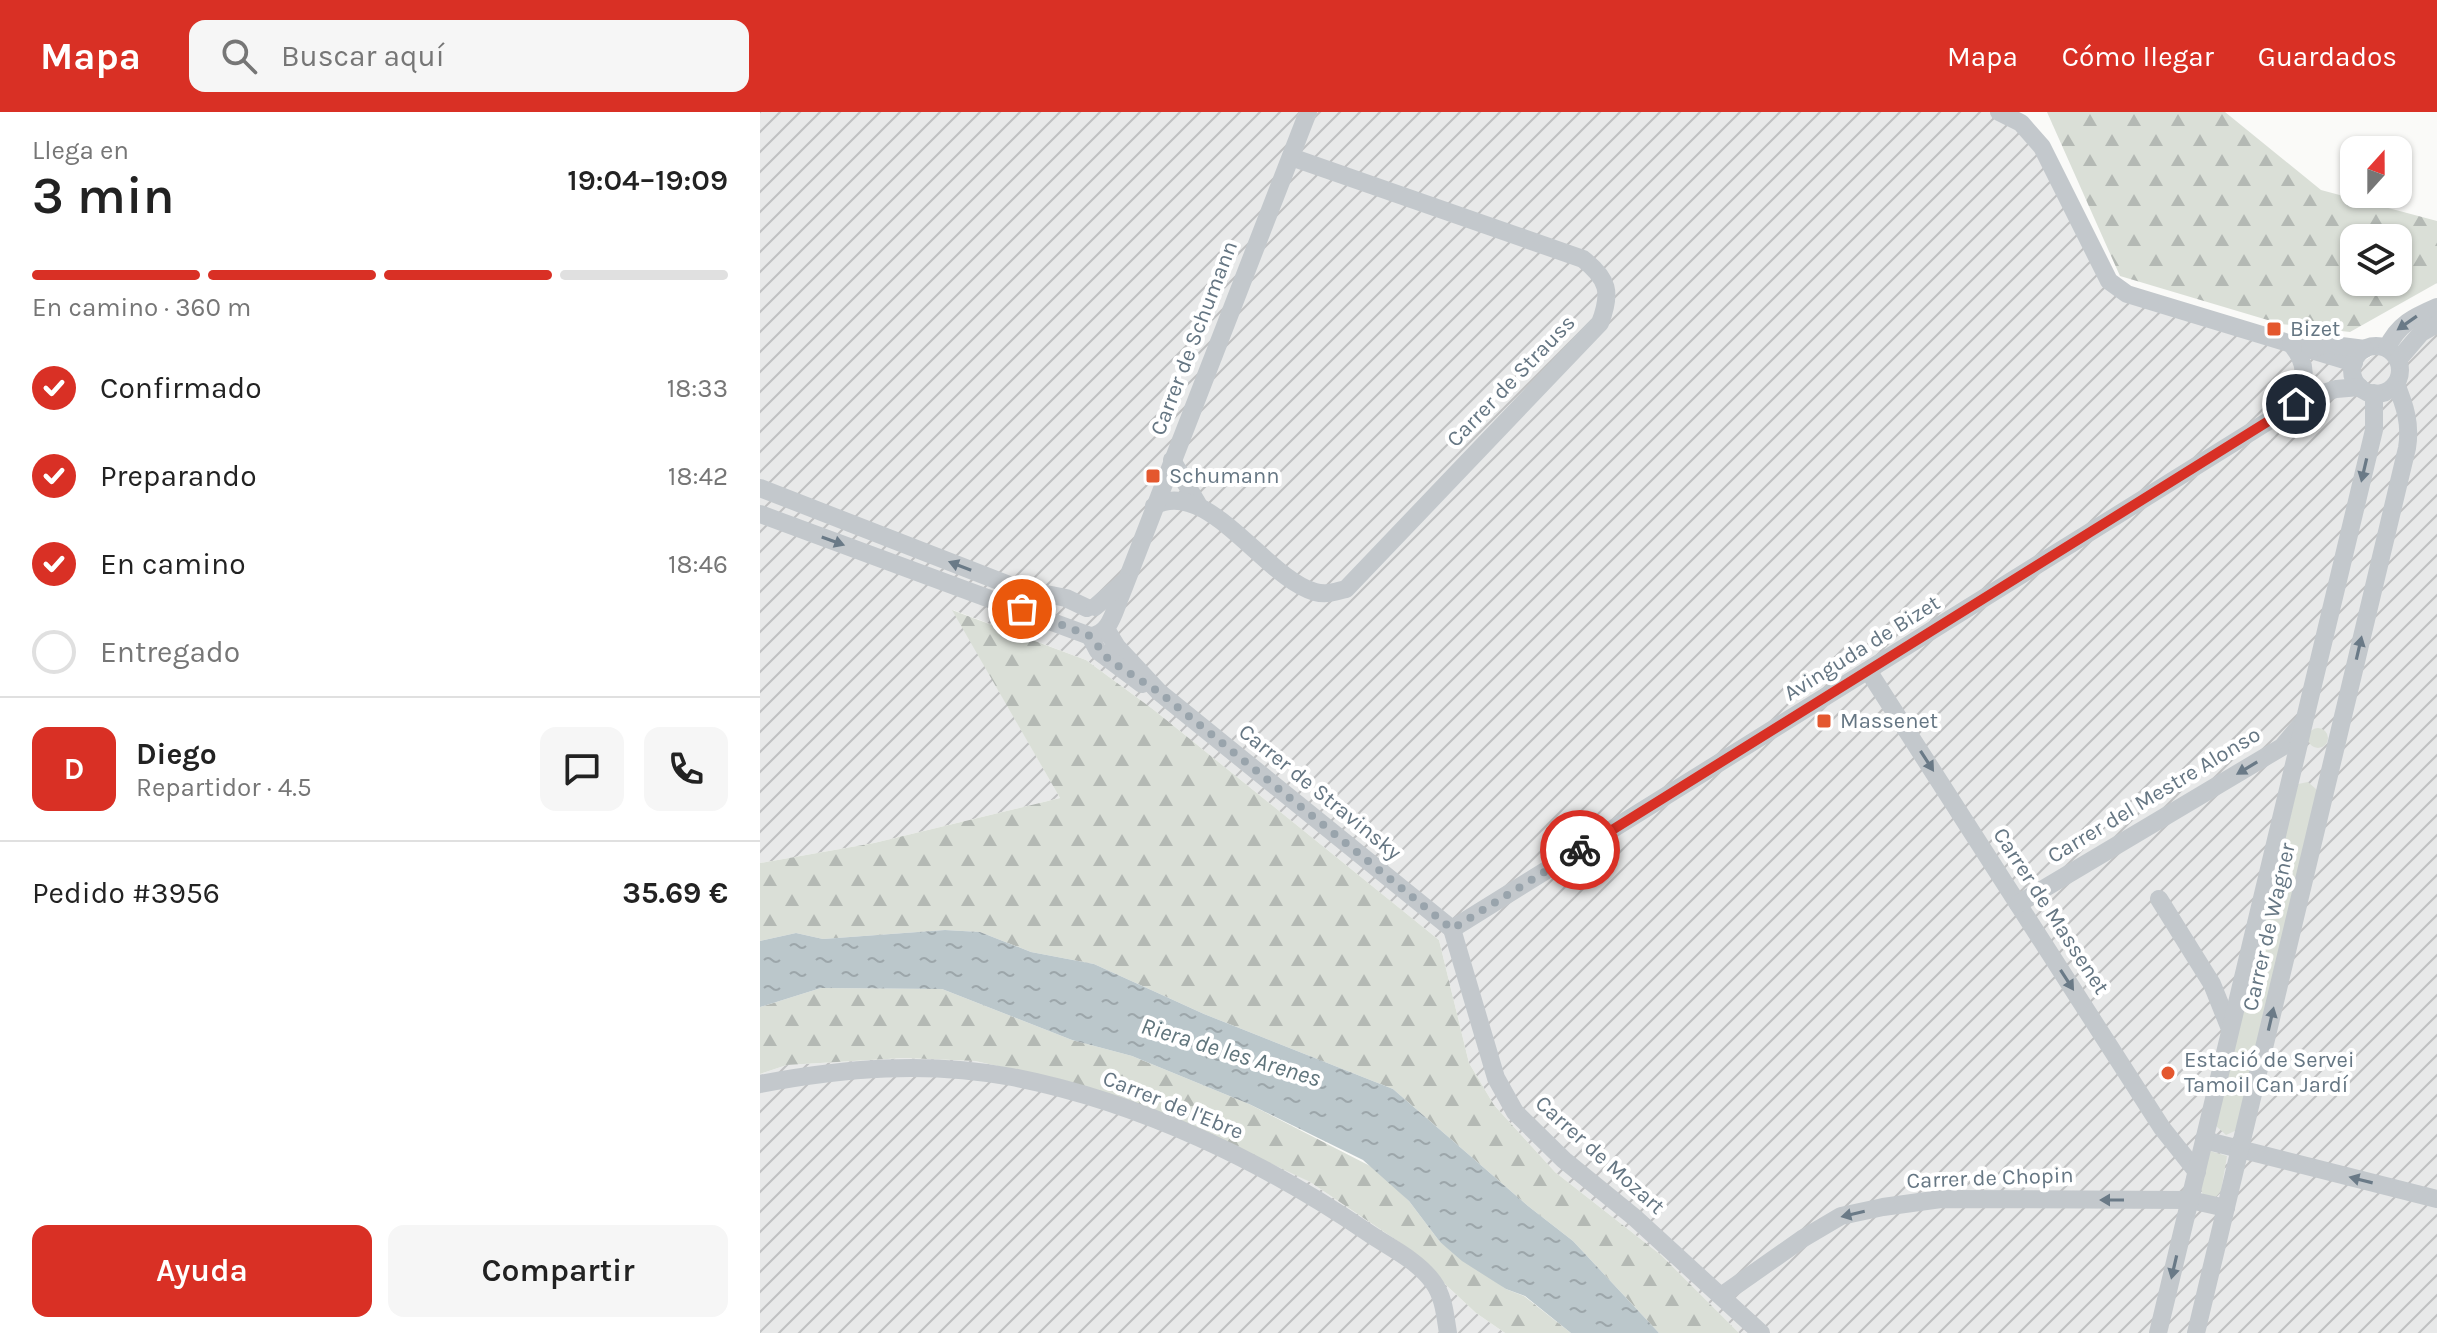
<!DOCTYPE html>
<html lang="es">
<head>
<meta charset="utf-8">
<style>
  :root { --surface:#fff; --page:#f6f6f6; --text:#222; --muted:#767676; --line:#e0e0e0; --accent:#d93025 }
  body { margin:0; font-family:Karla,sans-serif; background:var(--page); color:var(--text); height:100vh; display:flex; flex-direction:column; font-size:30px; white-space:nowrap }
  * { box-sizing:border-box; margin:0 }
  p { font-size:26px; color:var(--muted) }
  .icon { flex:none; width:44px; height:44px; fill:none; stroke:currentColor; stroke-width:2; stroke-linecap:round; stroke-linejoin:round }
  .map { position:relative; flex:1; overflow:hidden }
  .sheet { display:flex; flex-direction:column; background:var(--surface); width:760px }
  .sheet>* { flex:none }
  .needle { width:52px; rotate:21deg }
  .fabs { position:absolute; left:1580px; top:24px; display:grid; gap:16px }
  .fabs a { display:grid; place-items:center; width:72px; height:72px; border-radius:16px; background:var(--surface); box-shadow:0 2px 6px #0004; font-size:40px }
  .pin { position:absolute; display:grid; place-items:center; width:68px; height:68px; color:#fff; margin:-34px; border:4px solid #fff; border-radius:50%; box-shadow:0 2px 8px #0007 }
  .courier { position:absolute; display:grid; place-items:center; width:80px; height:80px; margin:-40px; border:6px solid #d93025; border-radius:50%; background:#fff; color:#222; box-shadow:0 2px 10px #0007 }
  .overview em { font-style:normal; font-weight:600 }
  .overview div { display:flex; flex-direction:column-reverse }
  .overview { display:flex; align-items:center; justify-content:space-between; height:136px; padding:0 32px }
  h1 { font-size:52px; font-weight:600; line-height:60px }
  .bar { display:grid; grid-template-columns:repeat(4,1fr); gap:12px 8px; align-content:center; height:96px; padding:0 32px }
  .bar i { height:10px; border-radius:6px; background:var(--line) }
  .bar .selected { background:var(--accent) }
  .bar p { grid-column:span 4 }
  .line { display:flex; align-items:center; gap:20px; padding:0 32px; border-top:2px solid var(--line) }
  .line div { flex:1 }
  .round { display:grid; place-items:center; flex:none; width:84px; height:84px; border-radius:16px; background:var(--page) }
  ol { padding:0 32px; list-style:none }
  li { display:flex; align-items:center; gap:24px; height:88px }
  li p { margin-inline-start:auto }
  li .icon { padding:8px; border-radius:50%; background:var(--accent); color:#fff; stroke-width:4 }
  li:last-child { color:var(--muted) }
  li i { width:44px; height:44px; border:4px solid var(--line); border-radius:50% }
  .cta { display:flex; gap:16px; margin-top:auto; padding:16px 32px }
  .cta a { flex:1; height:92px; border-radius:16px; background:var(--accent); color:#fff; font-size:32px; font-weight:600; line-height:92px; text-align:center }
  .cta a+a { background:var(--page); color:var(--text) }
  header { display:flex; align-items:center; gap:48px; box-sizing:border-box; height:112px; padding:0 40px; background:var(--accent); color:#fff }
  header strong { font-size:38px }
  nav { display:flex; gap:44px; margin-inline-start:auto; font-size:28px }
  .search { width:560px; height:72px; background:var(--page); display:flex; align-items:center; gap:20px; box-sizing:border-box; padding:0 28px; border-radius:16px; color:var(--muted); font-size:30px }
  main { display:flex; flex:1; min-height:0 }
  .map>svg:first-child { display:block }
</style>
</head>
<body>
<header>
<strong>Mapa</strong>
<div class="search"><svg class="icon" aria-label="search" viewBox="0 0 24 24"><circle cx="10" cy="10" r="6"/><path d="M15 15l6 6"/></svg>Buscar aquí</div>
<nav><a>Mapa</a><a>Cómo llegar</a><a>Guardados</a></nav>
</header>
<main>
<section class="sheet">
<div class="overview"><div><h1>3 min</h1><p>Llega en</p></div><em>19:04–19:09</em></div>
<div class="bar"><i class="selected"></i><i class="selected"></i><i class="selected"></i><i></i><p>En camino · 360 m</p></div>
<ol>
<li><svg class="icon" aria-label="check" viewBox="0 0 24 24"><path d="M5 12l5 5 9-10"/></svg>Confirmado<p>18:33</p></li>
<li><svg class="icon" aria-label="check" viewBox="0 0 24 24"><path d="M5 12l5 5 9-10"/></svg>Preparando<p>18:42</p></li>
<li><svg class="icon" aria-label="check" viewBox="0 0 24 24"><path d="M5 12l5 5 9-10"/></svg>En camino<p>18:46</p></li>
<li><i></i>Entregado</li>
</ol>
<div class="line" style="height:144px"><b class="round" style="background:var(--accent);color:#fff">D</b><div><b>Diego</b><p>Repartidor · 4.5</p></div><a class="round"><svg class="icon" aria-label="chat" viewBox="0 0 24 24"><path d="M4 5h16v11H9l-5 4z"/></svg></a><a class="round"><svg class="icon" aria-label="phone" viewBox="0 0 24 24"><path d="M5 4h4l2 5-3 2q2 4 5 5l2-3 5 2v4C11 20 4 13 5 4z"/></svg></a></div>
<div class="line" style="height:104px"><div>Pedido #3956</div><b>35.69 €</b></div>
<div class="cta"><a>Ayuda</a><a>Compartir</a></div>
</section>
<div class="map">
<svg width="1677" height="1221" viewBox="0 0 1677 1221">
  <defs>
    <pattern id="industrial-furrows" width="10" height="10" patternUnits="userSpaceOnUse" patternTransform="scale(2)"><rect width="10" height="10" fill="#e8e9e9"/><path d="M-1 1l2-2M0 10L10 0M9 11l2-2" fill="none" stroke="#c0c1c2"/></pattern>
    <pattern id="forest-firs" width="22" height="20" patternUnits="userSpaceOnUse" patternTransform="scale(2)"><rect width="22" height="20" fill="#dadfd7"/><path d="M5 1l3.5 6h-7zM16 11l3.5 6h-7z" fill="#b4b9b4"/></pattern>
    <pattern id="water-ripples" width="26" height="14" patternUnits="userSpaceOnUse" patternTransform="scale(2)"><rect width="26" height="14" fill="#bbc7cb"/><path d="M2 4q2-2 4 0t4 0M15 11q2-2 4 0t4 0" fill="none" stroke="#9ca6aa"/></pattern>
  </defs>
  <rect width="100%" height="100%" fill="#fafaf8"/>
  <!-- industrial -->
  <g fill="url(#industrial-furrows)">
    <path d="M0,0H1239L1261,11L1349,169L1599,252L1677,203V1221H979L901,1143L795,1060L734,993L709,951L679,828L394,598L326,548L193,498L300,686L114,731L0,751Z"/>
    <path d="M144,946L215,949L283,964L438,1017L494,1040L550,1070L642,1132L716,1201L745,1221H0V962L27,953Z"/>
  </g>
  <!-- grass -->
  <g fill="#dadfd7">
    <circle cx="1558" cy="626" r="10"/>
    <path d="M1548,670L1557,678L1477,1018L1466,1023L1455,1013L1538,672Z"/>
    <path d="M1450,1039L1467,1044L1461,1079L1455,1086L1443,1083L1441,1077Z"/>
  </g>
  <!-- forest -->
  <g fill="url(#forest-firs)" fill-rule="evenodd">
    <path d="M1287,0H1465L1561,78L1677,109V171L1590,220L1521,212L1360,164ZM1638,126V170H1594V126Z"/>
    <path d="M192,498L326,548L394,598L679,828L709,951L734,993L795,1060L901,1143L979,1221H899L813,1129L768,1094L633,977L444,902L334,852L271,840L220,820L185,818L63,827L36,821L0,829V751L114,731L300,686Z"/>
    <path d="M61,876L182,877L312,928L372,944L489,992L618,1058L649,1089L680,1130L746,1177L764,1184L811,1221H745L716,1201L642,1132L550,1070L438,1017L283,964L215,949L144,946L27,953L0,962V895Z"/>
  </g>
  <!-- water -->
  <path fill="url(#water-ripples)" d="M185,818L220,820L271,840L334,852L444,902L633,977L768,1094L813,1129L899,1221H811L765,1184L746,1177L702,1149L680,1130L649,1089L603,1048L489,992L372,944L312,928L182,877L61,876L0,895V829L36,821L63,827Z"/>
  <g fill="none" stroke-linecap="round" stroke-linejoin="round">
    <!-- minor -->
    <g stroke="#c3c8cc" stroke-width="18">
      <path d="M1239,0L1261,11L1282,35L1349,169L1367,182L1594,251"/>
      <path d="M1531,232C1549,253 1545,266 1536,292"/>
      <circle cx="1616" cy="258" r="24"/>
      <path d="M1627,236C1638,212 1654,205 1677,195"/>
      <path d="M1550,237L1565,232L1605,237"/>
      <path d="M1638,248L1661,221L1677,212"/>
      <path d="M412,348L439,394"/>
      <path d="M0,376L257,476L306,486L327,496"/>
      <path d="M394,394C447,364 506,467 555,480C566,483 575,480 586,477L840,211C852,180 848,167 823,147L531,45"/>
      <path d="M0,402L330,524C350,523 354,499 361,483L548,0"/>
      <path d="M335,495L364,470"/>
      <path d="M346,517L357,535L399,580L692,817"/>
      <path d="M330,524L338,539L382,572"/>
      <path d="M1109,560L1402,1016L1437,1060"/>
      <path d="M1399,787L1452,872L1470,917"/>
      <path d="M1258,792L1522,635L1544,609"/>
      <path d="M692,817L1544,287L1576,277L1600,275"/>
      <path d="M692,817L736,966L755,1000L804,1048L874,1105L1001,1221"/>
      <path d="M0,972C84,956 167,949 252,965C380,990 503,1049 610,1122C631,1136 658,1149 673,1170C684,1185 685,1203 688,1221"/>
      <path d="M1444,1028L1677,1087"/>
      <path d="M961,1184L1042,1127L1081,1104L1123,1095L1181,1087L1430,1088L1466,1096"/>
      <path d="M1398,1221L1614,318V281"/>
      <path d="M1436,1221L1647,336C1651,312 1645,294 1636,272"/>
    </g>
  </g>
  <!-- one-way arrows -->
  <defs><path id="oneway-solid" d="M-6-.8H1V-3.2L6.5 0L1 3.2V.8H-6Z" transform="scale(2)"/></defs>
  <g fill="#6a7a87">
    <use href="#oneway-solid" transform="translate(1647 211) rotate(145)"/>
    <use href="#oneway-solid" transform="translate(1604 358) rotate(103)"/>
    <use href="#oneway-solid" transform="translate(73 429) rotate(20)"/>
    <use href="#oneway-solid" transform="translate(200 454) rotate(-159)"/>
    <use href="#oneway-solid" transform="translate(1599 536) rotate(-77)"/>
    <use href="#oneway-solid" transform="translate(1167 649) rotate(57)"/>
    <use href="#oneway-solid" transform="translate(1487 656) rotate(149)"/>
    <use href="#oneway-solid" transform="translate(1307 868) rotate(57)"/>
    <use href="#oneway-solid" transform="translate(1511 907) rotate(-77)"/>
    <use href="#oneway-solid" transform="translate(1601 1068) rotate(-166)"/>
    <use href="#oneway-solid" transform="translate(1352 1088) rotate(-180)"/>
    <use href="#oneway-solid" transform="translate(1093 1102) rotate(167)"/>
    <use href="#oneway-solid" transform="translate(1414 1155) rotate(103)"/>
  </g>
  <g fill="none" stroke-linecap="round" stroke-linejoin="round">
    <!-- done -->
    <path stroke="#99a4ac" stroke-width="8" stroke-dasharray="0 14.4" d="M262,497L330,524L349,548L399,580L692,817L820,738"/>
    <!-- route -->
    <path stroke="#d93025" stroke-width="10" d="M820,738L1536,292"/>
  </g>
  <!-- markers -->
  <g fill="#e4572e" stroke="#fff" stroke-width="3">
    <rect x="1506" y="209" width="16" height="16" rx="4"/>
    <rect x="385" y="356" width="16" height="16" rx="4"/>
    <rect x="1056" y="601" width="16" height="16" rx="4"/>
    <circle cx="1408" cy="961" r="8"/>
  </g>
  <g text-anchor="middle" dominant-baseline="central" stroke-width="8" stroke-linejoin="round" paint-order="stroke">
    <!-- poi labels -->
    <g font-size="22" fill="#657683" stroke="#fff" text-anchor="start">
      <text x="1530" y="217">Bizet</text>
      <text x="409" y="364">Schumann</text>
      <text x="1080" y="609">Massenet</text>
      <text x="1424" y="948">Estació de Servei<tspan x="1424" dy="25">Tamoil Can Jardí</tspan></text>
    </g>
    <!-- street labels -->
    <g font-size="22" fill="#657683" stroke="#fff">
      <text transform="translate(434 226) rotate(-69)">Carrer de Schumann</text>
      <text transform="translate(751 269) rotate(-46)">Carrer de Strauss</text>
      <text transform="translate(1102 536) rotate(-32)">Avinguda de Bizet</text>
      <text transform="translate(560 680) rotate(39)">Carrer de Stravinsky</text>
      <text transform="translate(1394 683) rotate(-31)">Carrer del Mestre Alonso</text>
      <text transform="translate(1291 799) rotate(57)">Carrer de Massenet</text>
      <text transform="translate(1509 815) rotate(-77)">Carrer de Wagner</text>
      <text transform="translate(413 993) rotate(22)">Carrer de l'Ebre</text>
      <text transform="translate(840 1043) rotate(42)">Carrer de Mozart</text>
      <text transform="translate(1230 1066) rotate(-2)">Carrer de Chopin</text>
    </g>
    <!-- water labels -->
    <g font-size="24" font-style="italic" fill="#60757c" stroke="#fff">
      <text transform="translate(471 940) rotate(17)">Riera de les Arenes</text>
    </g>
  </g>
</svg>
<div class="fabs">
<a><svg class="needle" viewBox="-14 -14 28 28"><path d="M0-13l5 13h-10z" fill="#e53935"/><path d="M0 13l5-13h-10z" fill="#767676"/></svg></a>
<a><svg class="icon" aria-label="layers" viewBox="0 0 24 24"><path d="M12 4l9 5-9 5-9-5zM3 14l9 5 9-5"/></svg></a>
</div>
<div class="pin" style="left:262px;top:497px;background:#ea580c"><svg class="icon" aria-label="bag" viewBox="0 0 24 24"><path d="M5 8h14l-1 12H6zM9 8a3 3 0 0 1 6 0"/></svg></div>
<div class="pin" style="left:1536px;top:292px;background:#1f2937"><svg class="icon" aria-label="home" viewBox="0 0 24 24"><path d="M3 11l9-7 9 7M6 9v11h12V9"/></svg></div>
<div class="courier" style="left:820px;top:738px"><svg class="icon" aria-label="bike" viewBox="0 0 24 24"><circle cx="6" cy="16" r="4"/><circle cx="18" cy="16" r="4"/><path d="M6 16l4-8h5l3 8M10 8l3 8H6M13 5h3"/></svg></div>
</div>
</main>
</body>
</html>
